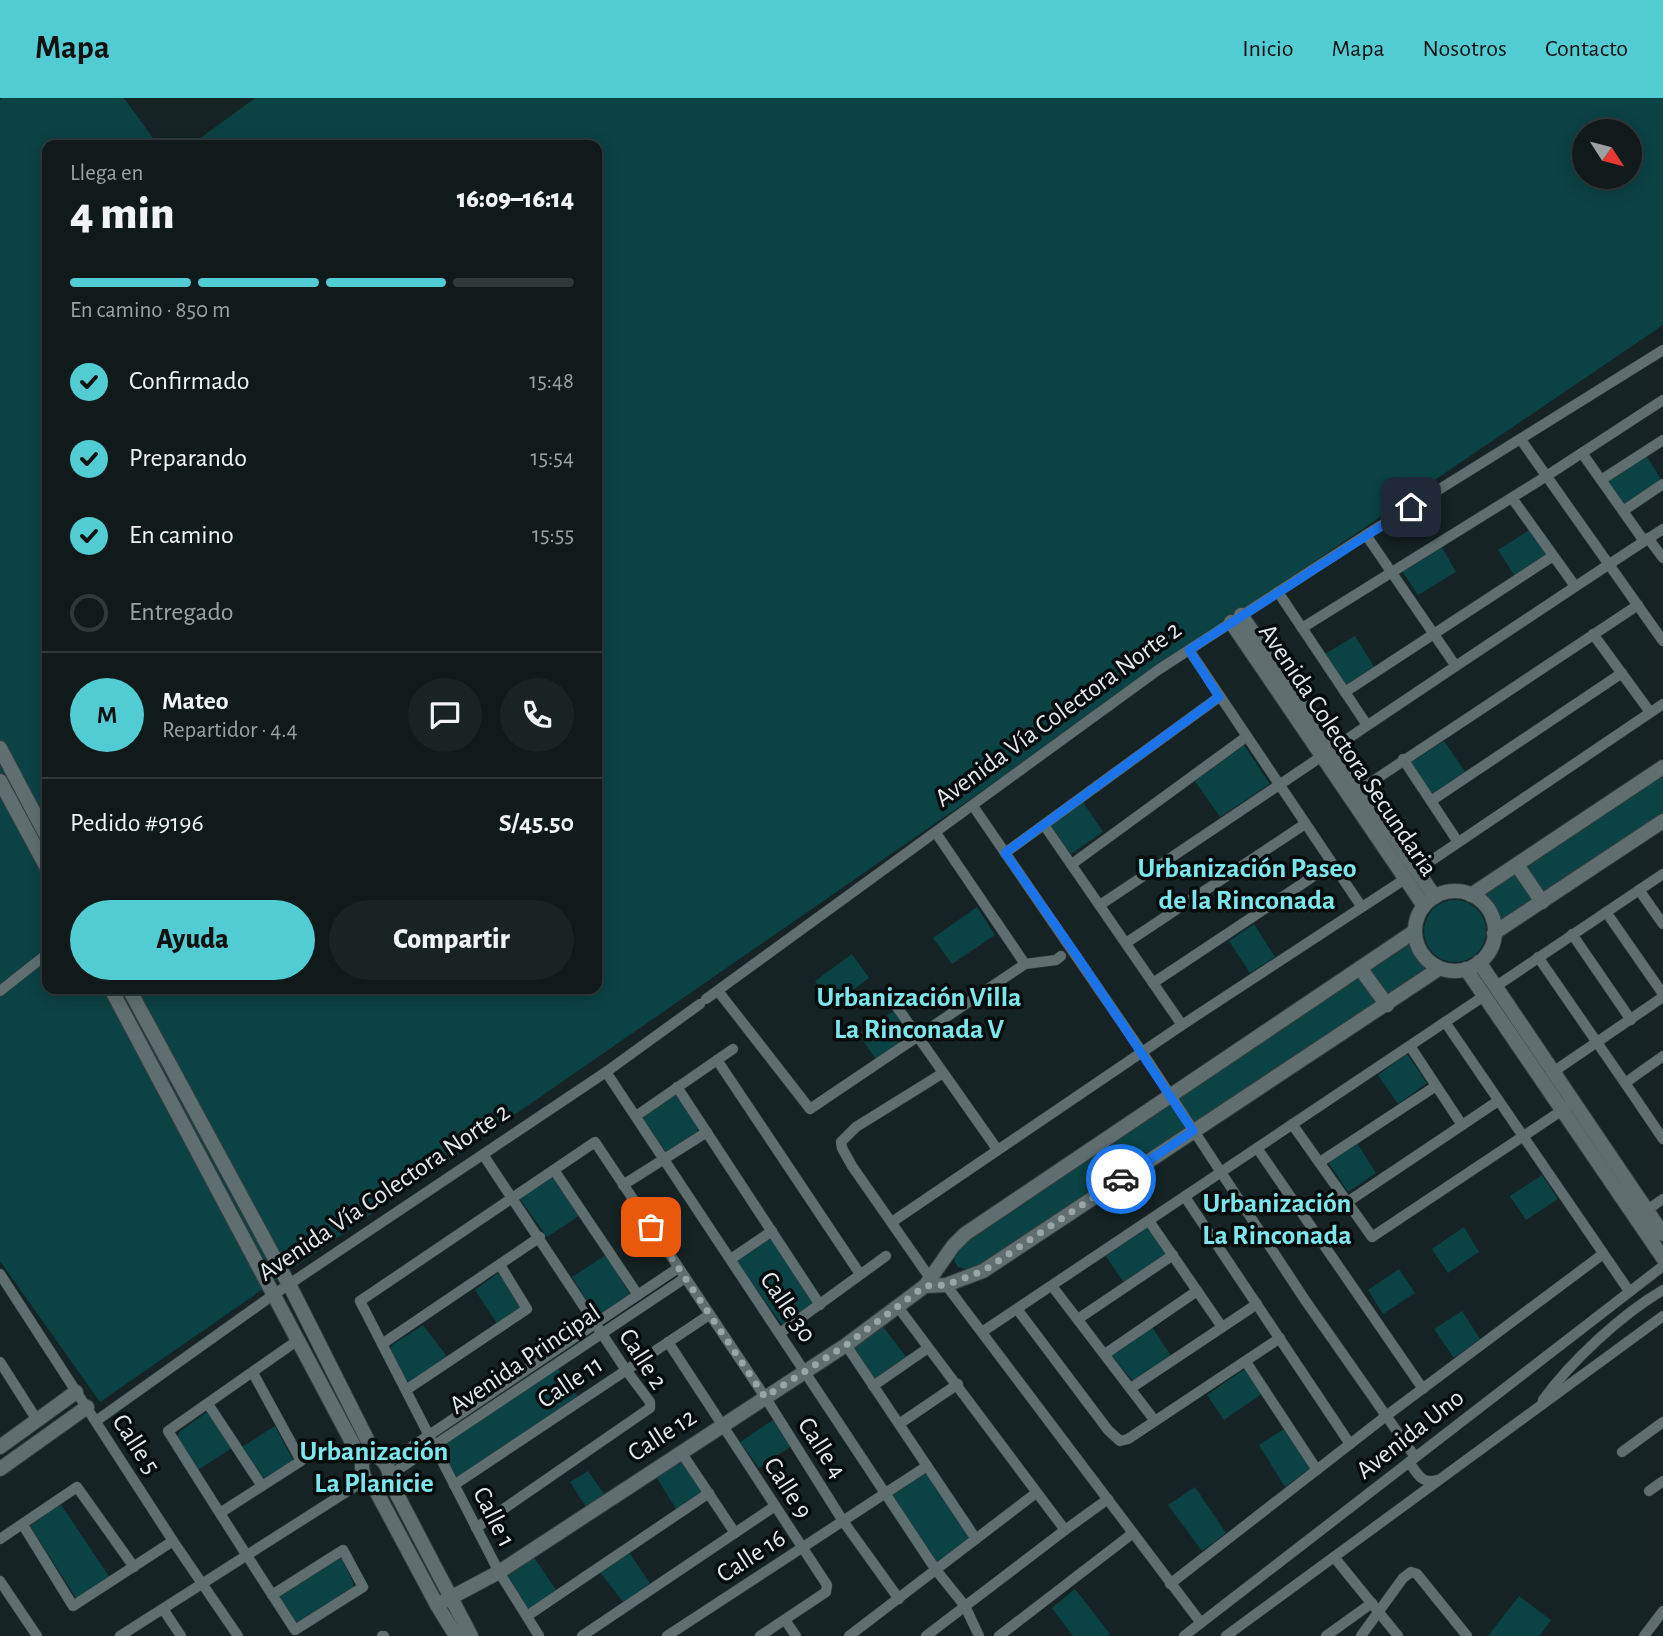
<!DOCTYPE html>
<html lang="es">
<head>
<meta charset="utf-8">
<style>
  :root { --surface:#101a1b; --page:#192324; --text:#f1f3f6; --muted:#9ca1a3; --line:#30383a; --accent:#51ccd2 }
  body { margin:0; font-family:"Alegreya Sans",sans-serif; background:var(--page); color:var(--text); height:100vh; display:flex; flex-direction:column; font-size:26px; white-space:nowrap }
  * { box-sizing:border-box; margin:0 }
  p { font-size:23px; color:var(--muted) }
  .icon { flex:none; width:38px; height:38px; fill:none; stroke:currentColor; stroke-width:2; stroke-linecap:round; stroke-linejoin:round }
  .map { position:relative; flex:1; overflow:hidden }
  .drawer { position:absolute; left:42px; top:42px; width:560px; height:854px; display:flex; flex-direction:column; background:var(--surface); border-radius:14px; box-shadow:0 4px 18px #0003,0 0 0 2px var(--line) }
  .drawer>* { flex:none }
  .needle { width:46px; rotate:126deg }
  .tools { position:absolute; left:1572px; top:21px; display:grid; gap:14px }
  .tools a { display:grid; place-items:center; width:70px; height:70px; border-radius:50%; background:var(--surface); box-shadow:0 4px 18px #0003,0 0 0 2px var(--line); font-size:35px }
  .pin { position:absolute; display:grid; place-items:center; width:60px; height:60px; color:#fff; margin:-30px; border-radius:14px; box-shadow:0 4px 10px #0006 }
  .courier { position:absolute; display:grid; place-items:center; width:70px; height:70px; margin:-35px; border:5px solid #1a73e8; border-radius:50%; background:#fff; color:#222; box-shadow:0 2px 9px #0007 }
  .summary em { font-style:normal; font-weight:800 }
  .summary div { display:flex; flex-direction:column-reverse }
  .summary { display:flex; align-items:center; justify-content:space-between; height:119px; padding:0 28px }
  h1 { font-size:46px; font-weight:800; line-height:52px }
  .bar { display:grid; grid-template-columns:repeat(4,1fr); gap:10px 7px; align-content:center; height:84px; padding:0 28px }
  .bar i { height:9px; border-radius:5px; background:var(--line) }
  .bar .active { background:var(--accent) }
  .bar p { grid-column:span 4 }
  .line { display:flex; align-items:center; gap:18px; padding:0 28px; border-top:2px solid var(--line) }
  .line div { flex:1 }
  .round { display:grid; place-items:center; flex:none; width:74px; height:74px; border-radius:37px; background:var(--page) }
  ol { padding:0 28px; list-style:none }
  li { display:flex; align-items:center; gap:21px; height:77px }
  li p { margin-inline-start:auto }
  li .icon { padding:7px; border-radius:50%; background:var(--accent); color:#111; stroke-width:4 }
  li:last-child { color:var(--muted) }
  li i { width:38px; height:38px; border:4px solid var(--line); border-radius:50% }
  .primary-button { display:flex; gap:14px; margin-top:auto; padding:14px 28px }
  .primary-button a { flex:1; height:80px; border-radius:42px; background:var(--accent); color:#111; font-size:28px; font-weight:800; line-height:80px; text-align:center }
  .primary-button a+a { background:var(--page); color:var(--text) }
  header { display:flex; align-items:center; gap:42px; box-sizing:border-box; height:98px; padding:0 35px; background:var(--accent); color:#111 }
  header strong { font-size:33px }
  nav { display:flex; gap:38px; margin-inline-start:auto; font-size:24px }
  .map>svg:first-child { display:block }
</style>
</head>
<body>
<header>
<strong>Mapa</strong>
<nav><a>Inicio</a><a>Mapa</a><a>Nosotros</a><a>Contacto</a></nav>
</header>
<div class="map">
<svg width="1663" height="1538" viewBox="0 0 1663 1538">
  <rect width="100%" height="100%" fill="#152324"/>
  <!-- green -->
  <g fill="#0b4244" fill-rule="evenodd">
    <path d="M2,0H124L158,47H47V891H597V47H191L255,0H1663V227L1236,517L100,1304L0,1163V2ZM1584,33H1629V79H1584Z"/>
    <path d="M1643,352L1661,382L1621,410L1602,379Z"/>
    <path d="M1531,431L1550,457L1516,480L1498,452Z"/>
    <path d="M1440,446L1456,474L1418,497L1400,470Z"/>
    <path d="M1355,538L1376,572L1346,591L1323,557Z"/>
    <path d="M1444,643L1466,675L1432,699L1410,665Z"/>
    <path d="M1244,647L1270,686L1220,719L1195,683Z"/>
    <path d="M1663,673V719L1542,796L1526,774L1527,765Z"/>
    <path d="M1083,704L1103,734L1071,756L1051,728Z"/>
    <path d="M1516,775L1533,796L1531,807L1497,828L1491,809L1477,798Z"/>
    <circle cx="1455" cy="833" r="31"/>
    <path d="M977,809L995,837L952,866L933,840Z"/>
    <path d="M1254,826L1275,859L1250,875L1229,843Z"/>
    <path d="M1409,845L1417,861L1426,871L1388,900L1369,875L1370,870Z"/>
    <path d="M852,856L869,880L833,907L815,883Z"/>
    <path d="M1359,878L1378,905L1194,1028L1178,1000Z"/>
    <path d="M894,913L912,938L876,961L858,936Z"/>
    <path d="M1407,956L1427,985L1398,1006L1378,977Z"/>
    <path d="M673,996L677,997L698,1030L697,1034L666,1054L642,1020V1017Z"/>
    <path d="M1170,1006L1185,1028L1186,1032L983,1170L970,1172L958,1169C951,1160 954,1155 959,1145Z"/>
    <path d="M1357,1045L1376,1075L1348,1094L1328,1064Z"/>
    <path d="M1542,1077L1558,1101L1526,1122L1510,1098Z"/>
    <path d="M552,1078L556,1080L579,1118L547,1139L520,1101Z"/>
    <path d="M1145,1128L1150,1130L1167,1155L1166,1158L1124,1185L1105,1157Z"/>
    <path d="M1464,1129L1479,1154L1448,1175L1432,1151Z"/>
    <path d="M766,1141H772L812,1201L813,1205L783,1228L737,1165L739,1161Z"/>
    <path d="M606,1157L631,1198L601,1218H597L572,1179Z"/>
    <path d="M1399,1171L1415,1195L1383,1216L1368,1192Z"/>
    <path d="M498,1175L503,1176L523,1208L498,1227L475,1192Z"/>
    <path d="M1462,1213L1480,1241L1454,1260L1434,1231Z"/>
    <path d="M881,1226L907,1260L876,1281L873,1280L852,1249Z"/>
    <path d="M423,1227L448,1260L410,1285L407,1283L390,1251L392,1247Z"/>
    <path d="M1152,1229L1171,1258L1133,1283L1111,1257Z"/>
    <path d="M558,1270L579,1300L459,1380L455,1378L439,1348Z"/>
    <path d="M1246,1270L1263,1295L1224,1322L1207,1297Z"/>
    <path d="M207,1314L211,1316L232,1350L198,1372L177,1340L179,1334Z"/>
    <path d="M773,1322L791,1348L759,1370L740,1344Z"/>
    <path d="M275,1328L294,1364L265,1382L242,1349Z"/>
    <path d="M1287,1329L1313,1368L1285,1389L1259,1347Z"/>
    <path d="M680,1360L704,1394L676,1411L655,1377Z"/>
    <path d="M588,1373L604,1396L586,1409L570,1384Z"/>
    <path d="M924,1374L929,1375L970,1439L969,1443L940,1464H937L892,1397L893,1393Z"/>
    <path d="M1195,1389L1226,1435L1202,1453L1168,1407Z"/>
    <path d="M60,1405L110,1480L79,1500H76L30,1428Z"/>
    <path d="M629,1454L651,1487L624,1505L599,1473Z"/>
    <path d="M533,1458L556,1492L528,1512L504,1476Z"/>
    <path d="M337,1460L342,1461L354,1486L353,1489L297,1526L278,1498Z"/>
    <path d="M1075,1491L1110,1536L1108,1538H1073L1052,1510Z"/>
    <path d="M1519,1498L1551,1522L1539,1538H1488Z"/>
  </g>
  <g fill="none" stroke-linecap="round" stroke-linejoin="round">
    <!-- street casing -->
    <g stroke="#333e3e" stroke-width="11">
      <g id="street">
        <path d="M1521,342L1663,543"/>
        <path d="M1582,355L1644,443"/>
        <path d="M1601,382L1663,342"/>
        <path d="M1512,400L1575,488"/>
        <path d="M1623,413L1663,386"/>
        <path d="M1366,437L1455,567"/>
        <path d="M1648,440L1663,460"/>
        <path d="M1278,494L1367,627"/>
        <path d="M1302,530L1545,379L1663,302"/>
        <path d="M1593,536L1650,614"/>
        <path d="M1189,552L1361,808"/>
        <path d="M1345,594L1553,458"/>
        <path d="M1403,661L1458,744"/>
        <path d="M1361,691L1638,507"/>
        <path d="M1431,703L1622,575"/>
        <path d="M973,708L1142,954L1305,1202L1415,1359"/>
        <path d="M1044,727L1182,927"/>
        <path d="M936,735L1025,866"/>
        <path d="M1005,755L1219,599"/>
        <path d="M1072,766L1246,639"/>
        <path d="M1416,773L1663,606"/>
        <path d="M1639,792L1663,826"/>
        <path d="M1100,807C1288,682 1474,554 1663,431"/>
        <path d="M1606,814L1663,896"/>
        <path d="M1572,836L1631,922"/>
        <path d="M1126,845L1305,726"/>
        <path d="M1538,859L1625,985"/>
        <path d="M1153,885L1332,766"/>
        <path d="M1495,889L1663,776"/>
        <path d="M0,893L47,856"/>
        <path d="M718,893L810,1011L1025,866L1056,862L1061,858"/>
        <path d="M706,901L1158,572L1366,437L1663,252"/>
        <path d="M897,909L997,1051"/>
        <path d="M1445,924L1629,1193"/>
        <path d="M1410,948L1462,1027"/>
        <path d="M1663,958L1625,985L1663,1041"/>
        <path d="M717,962L860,1176"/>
        <path d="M606,974L936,1472L965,1508L979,1538"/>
        <path d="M1553,974L1663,899"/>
        <path d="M677,989L820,1207"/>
        <path d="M636,1018L733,951"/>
        <path d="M1292,1026L1372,1139L1567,1009"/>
        <path d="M1257,1050L1423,1291"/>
        <path d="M1320,1064L1436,988"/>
        <path d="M554,1072L638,1197"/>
        <path d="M623,1087L707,1034"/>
        <path d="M1185,1099L1350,1346"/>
        <path d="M1346,1105L1498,1003"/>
        <path d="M1647,1112L1663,1101"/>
        <path d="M1149,1123L1222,1229"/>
        <path d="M892,1124L1182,927L1405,781"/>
        <path d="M731,1161L772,1133"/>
        <path d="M0,1176L173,1443L238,1538"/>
        <path d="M930,1180L852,1068L842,1050L841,1044L856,1029L943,975"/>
        <path d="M946,1187L1201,1525"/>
        <path d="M1052,1188L1155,1323"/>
        <path d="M898,1209L1065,1432"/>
        <path d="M1017,1211L1108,1332L1120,1343L1128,1341L1280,1240"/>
        <path d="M1078,1221L1173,1157"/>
        <path d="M982,1234L1484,898"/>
        <path d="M780,1235L886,1158"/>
        <path d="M668,1244L827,1487L826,1494L760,1538"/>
        <path d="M382,1246L540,1139"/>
        <path d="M846,1247L976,1441"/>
        <path d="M1105,1256L1197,1193"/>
        <path d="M0,1264L37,1322"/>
        <path d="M1246,1264L1317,1372"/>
        <path d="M873,1288L928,1250"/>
        <path d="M1131,1290L1257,1206"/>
        <path d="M406,1292L527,1211L500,1167"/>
        <path d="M1543,1302C1571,1263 1622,1216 1663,1192"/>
        <path d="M208,1306L262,1388"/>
        <path d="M96,1323L273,1197L606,974L700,906"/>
        <path d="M899,1326L958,1286"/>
        <path d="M681,1354L735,1435"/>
        <path d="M1622,1354L1663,1324"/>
        <path d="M1409,1364C1417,1375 1422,1387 1437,1382"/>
        <path d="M386,1366L678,1170"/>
        <path d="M390,1377L685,1180"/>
        <path d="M454,1387L709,1217"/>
        <path d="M1649,1393L1663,1383"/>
        <path d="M220,1415L301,1363L253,1275"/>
        <path d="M23,1427L73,1508L173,1443"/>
        <path d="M476,1430L650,1310V1304L626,1272L484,1058"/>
        <path d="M0,1441L77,1389L134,1469"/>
        <path d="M1334,1459L1398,1538"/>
        <path d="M0,1483L37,1538"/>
        <path d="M1170,1486L1386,1318L1603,1156"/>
        <path d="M272,1497L343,1452L363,1489L295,1532C252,1466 210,1400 168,1333L298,1242"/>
        <path d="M163,1511L181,1538"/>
        <path d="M527,1518L709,1395"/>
        <path d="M785,1522L796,1538"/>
        <path d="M120,1538L365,1382"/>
        <path d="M382,1538H384"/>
        <path d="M539,1538L499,1474L360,1203L595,1044L765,1299L843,1423L899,1501"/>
        <path d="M582,1538L775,1408"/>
        <path d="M667,1538L927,1368"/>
        <path d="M849,1538L1036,1395"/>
        <path d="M926,1538L1065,1432L1108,1401"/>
        <path d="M999,1538L1133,1435"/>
        <path d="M1184,1538L1663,1168"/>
        <path d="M1226,1538L1663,1218"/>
        <path d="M1326,1538L1372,1505"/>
        <path d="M1361,1538L1403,1480L1411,1474L1417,1476L1467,1538"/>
        <path d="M1644,1538L1663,1513"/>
      </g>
    </g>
    <!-- secondary casing -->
    <g stroke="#333e3e" stroke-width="16">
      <g id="secondary">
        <path d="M1241,517L1435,799"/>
        <path d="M1231,524L1424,808"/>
        <path d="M0,650L47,739"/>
        <path d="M0,683L47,770"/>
        <path d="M1517,767L1542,804"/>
        <circle cx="1455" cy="833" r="40"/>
        <path d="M1471,797L1663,669"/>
        <path d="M1494,835L1663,723"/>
        <path d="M1479,864L1663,1136"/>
        <path d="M1360,870L1387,907"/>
        <path d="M1466,871L1663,1160"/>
        <path d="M111,891L362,1363"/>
        <path d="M129,891L293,1194L375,1357"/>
        <path d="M925,1188L946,1187L983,1173L1440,870"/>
        <path d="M0,1349L76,1294"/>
        <path d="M370,1357C384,1358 390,1371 390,1383L381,1391C367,1390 361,1377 362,1363Z"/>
        <path d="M0,1371L87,1309"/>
        <path d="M390,1383L471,1538"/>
        <path d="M375,1391L437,1507L456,1538"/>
        <path d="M437,1507L499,1474L846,1247L925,1188L953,1148L965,1136L1415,833"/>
      </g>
    </g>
    <!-- street -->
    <use href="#street" stroke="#5f6f6f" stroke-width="10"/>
    <!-- secondary -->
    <use href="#secondary" stroke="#5f6f6f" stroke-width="14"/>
  </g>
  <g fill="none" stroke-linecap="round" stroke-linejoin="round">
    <!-- done -->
    <path stroke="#9aa5a6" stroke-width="7" stroke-dasharray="0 12.6" d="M651,1129L765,1299L846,1247L925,1188L946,1187L983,1173L1121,1081"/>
    <!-- route -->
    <path stroke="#1a73e8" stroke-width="9" d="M1121,1081L1193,1033L1077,858L1005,755L1219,599L1189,552L1411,409"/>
  </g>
  <g text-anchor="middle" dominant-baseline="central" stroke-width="7" stroke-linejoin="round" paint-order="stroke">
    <!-- street labels -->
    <g font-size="26" fill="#e2ebec" stroke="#060b0c">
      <text transform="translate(1058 616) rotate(-36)">Avenida Vía Colectora Norte 2</text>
      <text transform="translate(1348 652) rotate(56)">Avenida Colectora Secundaria</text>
      <text transform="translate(384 1094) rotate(-34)">Avenida Vía Colectora Norte 2</text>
      <text transform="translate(788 1209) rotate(56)">Calle 30</text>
      <text transform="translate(525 1261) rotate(-34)">Avenida Principal</text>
      <text transform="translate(643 1261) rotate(57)">Calle 2</text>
      <text transform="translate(570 1284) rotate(-34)">Calle 11</text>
      <text transform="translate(1410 1336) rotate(-38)">Avenida Uno</text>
      <text transform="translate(662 1337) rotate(-33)">Calle 12</text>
      <text transform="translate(136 1346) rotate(57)">Calle 5</text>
      <text transform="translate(822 1350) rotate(57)">Calle 4</text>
      <text transform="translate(788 1390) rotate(57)">Calle 9</text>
      <text transform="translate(494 1419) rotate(63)">Calle 1</text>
      <text transform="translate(751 1458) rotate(-33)">Calle 16</text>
    </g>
    <!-- neighbourhood labels -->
    <g font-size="28" font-weight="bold" fill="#7be7ec" stroke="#060b0c">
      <text x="1247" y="771">Urbanización Paseo<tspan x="1247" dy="32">de la Rinconada</tspan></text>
      <text x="919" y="900">Urbanización Villa<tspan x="919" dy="32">La Rinconada V</tspan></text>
      <text x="1277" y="1106">Urbanización<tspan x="1277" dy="32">La Rinconada</tspan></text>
      <text x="374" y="1354">Urbanización<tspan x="374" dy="32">La Planicie</tspan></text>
    </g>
  </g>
</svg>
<div class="tools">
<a><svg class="needle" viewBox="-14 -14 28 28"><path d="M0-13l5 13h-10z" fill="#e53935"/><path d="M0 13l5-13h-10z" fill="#9ca1a3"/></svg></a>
</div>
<div class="pin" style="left:651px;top:1129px;background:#ea580c"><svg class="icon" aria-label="bag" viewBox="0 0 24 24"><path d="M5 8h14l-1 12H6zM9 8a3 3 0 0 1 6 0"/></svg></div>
<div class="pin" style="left:1411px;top:409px;background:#1f2937"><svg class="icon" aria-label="home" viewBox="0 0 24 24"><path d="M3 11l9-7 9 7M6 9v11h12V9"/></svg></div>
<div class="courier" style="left:1121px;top:1081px"><svg class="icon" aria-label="car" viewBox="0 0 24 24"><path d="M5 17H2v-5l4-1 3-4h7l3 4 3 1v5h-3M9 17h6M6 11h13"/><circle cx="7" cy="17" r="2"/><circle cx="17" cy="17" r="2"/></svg></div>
<section class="drawer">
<div class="summary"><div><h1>4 min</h1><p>Llega en</p></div><em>16:09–16:14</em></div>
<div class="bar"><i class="active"></i><i class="active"></i><i class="active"></i><i></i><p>En camino · 850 m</p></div>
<ol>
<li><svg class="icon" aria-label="check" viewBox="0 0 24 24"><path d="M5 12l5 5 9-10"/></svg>Confirmado<p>15:48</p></li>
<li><svg class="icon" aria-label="check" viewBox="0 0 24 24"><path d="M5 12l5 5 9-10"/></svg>Preparando<p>15:54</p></li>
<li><svg class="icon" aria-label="check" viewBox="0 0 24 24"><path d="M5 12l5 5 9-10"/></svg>En camino<p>15:55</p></li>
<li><i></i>Entregado</li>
</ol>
<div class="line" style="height:126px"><b class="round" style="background:var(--accent);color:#111">M</b><div><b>Mateo</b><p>Repartidor · 4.4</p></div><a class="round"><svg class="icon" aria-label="chat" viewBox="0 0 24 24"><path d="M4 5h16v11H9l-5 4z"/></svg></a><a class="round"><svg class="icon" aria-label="phone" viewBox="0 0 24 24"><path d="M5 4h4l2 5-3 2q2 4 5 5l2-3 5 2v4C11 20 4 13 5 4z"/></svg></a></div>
<div class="line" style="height:91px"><div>Pedido #9196</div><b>S/45.50</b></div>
<div class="primary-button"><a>Ayuda</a><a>Compartir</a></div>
</section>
</div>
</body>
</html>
